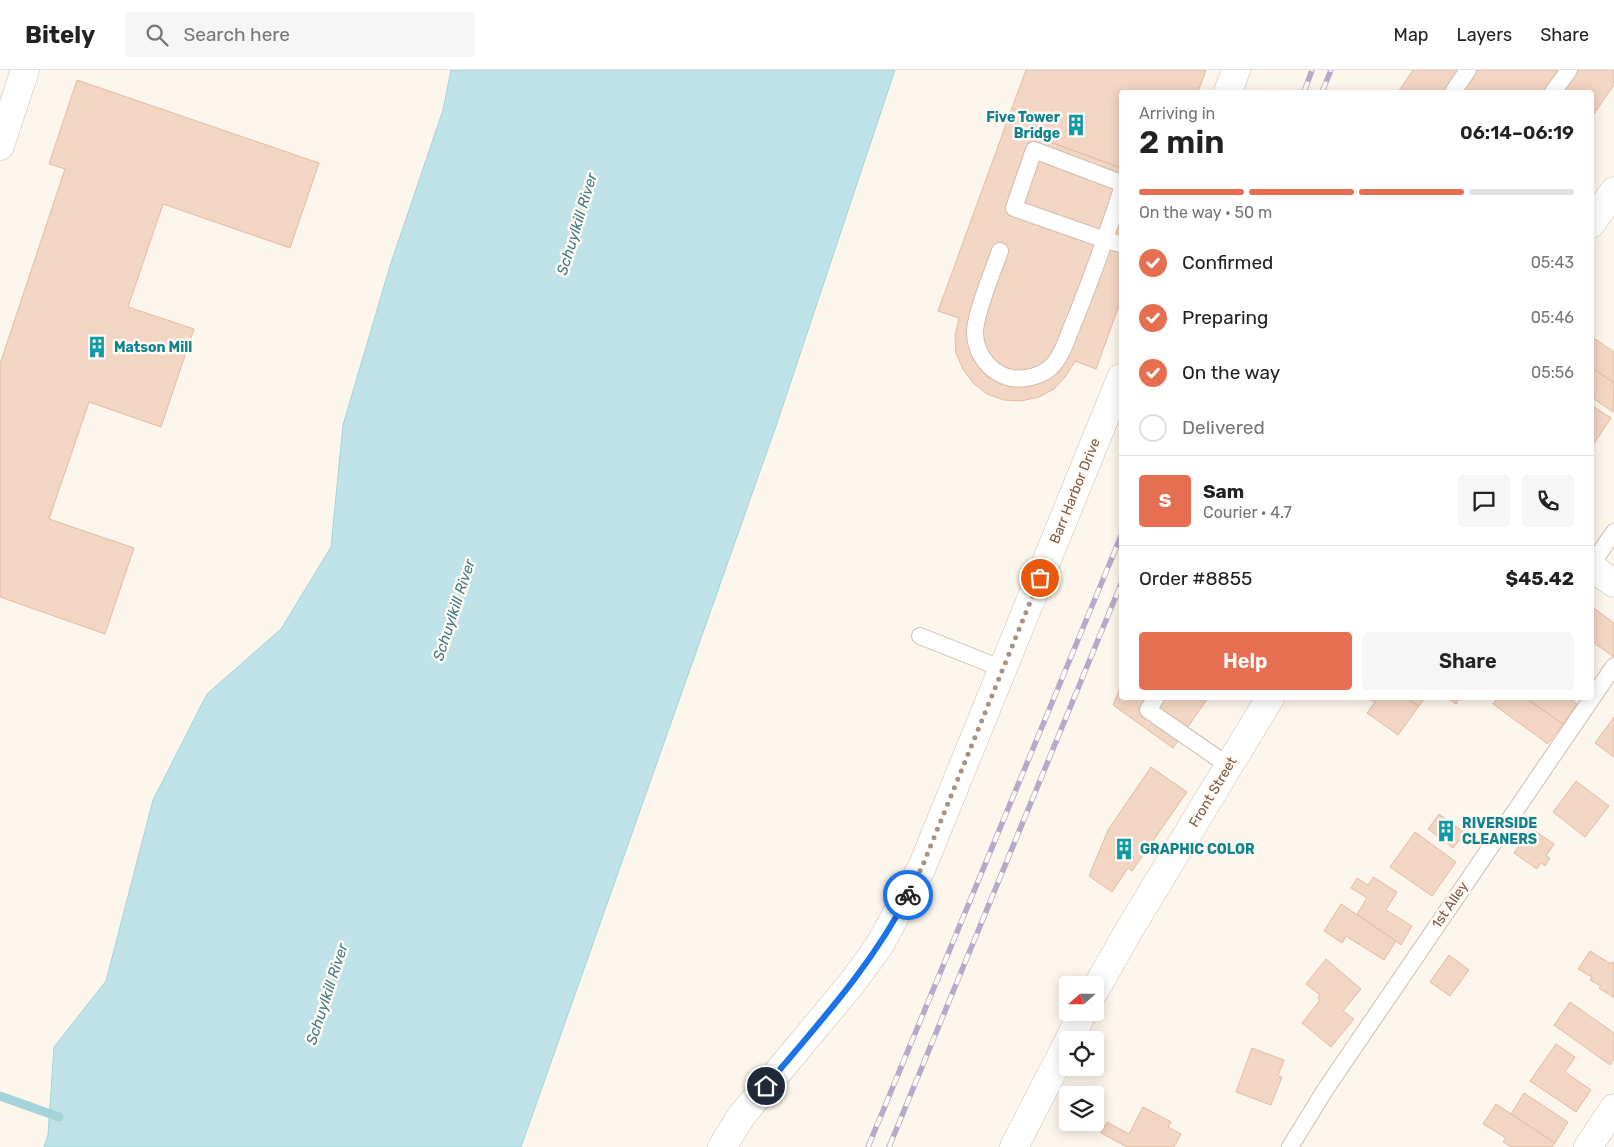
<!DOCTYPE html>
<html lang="en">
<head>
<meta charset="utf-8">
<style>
  :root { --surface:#fff; --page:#f6f6f6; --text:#222; --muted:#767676; --line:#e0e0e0; --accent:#e76f51 }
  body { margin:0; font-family:Rubik,sans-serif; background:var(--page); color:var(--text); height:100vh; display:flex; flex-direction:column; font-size:19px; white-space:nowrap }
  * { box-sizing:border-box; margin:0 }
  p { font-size:16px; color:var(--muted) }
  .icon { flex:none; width:28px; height:28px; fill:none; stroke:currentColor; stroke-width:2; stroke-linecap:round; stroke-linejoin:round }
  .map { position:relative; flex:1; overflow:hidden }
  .sheet { position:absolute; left:1119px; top:20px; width:475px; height:610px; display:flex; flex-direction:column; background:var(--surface); border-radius:5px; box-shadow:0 2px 12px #0003 }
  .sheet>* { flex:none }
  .needle { width:32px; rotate:249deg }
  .fabs { position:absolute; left:1059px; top:906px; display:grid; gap:10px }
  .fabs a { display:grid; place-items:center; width:45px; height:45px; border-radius:5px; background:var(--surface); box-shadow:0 2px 12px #0003; font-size:25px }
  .pin { position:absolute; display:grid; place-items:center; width:42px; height:42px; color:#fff; margin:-21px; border:2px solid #fff; border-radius:50%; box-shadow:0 1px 5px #0007 }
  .courier { position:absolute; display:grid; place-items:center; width:50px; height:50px; margin:-25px; border:4px solid #1a73e8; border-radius:50%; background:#fff; color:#222; box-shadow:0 1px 6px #0007 }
  .summary em { font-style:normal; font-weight:600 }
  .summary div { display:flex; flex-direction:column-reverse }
  .summary { display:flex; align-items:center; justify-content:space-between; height:85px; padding:0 20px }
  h1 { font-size:32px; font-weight:600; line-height:38px }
  .bar { display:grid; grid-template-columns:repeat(4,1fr); gap:8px 5px; align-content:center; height:60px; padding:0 20px }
  .bar i { height:6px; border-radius:4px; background:var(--line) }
  .bar .active { background:var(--accent) }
  .bar p { grid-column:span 4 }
  .line { display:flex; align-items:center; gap:12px; padding:0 20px; border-top:1px solid var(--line) }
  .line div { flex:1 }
  .round { display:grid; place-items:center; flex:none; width:52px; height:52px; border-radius:5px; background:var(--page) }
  ol { padding:0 20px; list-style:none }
  li { display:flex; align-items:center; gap:15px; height:55px }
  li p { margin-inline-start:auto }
  li .icon { padding:5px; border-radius:50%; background:var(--accent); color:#fff; stroke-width:4 }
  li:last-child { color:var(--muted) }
  li i { width:28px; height:28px; border:2px solid var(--line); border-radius:50% }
  .cta { display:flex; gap:10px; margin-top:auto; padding:10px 20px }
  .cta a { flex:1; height:58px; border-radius:5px; background:var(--accent); color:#fff; font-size:20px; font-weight:600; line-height:58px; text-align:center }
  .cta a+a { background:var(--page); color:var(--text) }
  header { display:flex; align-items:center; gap:30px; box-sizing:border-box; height:70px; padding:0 25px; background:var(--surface); border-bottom:1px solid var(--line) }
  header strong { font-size:24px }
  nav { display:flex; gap:28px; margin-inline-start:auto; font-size:18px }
  .search { width:350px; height:45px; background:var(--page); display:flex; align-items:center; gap:12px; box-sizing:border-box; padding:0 18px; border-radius:5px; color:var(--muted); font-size:19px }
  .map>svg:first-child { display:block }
</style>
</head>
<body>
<header>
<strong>Bitely</strong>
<div class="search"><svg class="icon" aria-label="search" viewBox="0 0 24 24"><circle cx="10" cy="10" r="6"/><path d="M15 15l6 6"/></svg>Search here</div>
<nav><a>Map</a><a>Layers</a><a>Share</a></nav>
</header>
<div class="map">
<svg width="1614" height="1077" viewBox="0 0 1614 1077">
  <rect width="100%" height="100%" fill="#fdf6ec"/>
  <!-- water -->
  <path fill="#bfe3e8" stroke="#a5d3da" d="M451,0H895L776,356L521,1077H44L48,1065L54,977L106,911L153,730L207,624L281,559L331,477L343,355L390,196L443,40Z"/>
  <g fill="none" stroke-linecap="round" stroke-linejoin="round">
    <!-- stream -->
    <path stroke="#a5d3da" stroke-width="9" d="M0,1026L59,1047"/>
  </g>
  <!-- building -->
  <g fill="#f3d5c3" stroke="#e6bba3">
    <path d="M1026,0H1206L1198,22H1121V98L1028,64L1034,46L1012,38Z"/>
    <path d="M1413,0H1614V15L1591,48V22H1398Z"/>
    <path d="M77,10L319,93L290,178L163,134L128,237L194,259L161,357L89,332L49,449L134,478L105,564L0,527V294L65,99L49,94Z"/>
    <path d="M1012,38L1034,46L1028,64L1121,98V230L1096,299L1075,291L1066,306L1054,319L1039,327L1021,331L1004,330L987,324L973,313L963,299L956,283L955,265L959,248L938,241Z"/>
    <path d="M1591,266L1614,282V313L1591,297Z"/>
    <path d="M1591,297L1614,313L1613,342L1591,327Z"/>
    <path d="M1591,335L1611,348L1591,378Z"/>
    <path d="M1591,536L1614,553V587L1591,571Z"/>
    <path d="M1121,616V628H1208L1173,678L1113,635Z"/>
    <path d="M1368,628H1406L1419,636L1398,665L1367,643L1375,632Z"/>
    <path d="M1406,628H1425L1419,636Z"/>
    <path d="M1447,628H1460L1456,634Z"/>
    <path d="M1497,628H1526L1563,654L1548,674L1493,634Z"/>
    <path d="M1526,628H1569L1577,634L1563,654Z"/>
    <path d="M1614,647V687L1595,673Z"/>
    <path d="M1151,697L1187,722L1132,801L1128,798L1112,822L1089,806L1108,760Z"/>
    <path d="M1576,711L1609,736L1585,767L1553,742Z"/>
    <path d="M1439,744L1465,763L1453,778L1428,759Z"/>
    <path d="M1531,758L1554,774L1546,786L1550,788L1545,796L1541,793L1537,799L1514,783Z"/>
    <path d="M1415,762L1456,792L1432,826L1390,797Z"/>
    <path d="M1373,807L1397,822L1386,840L1412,856L1401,875L1357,844L1367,828L1351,818L1357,808L1368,815Z"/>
    <path d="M1341,834L1396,871L1384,890L1346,866L1342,873L1324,861Z"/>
    <path d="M1590,881L1611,894L1612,892L1614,893V928L1599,918L1601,916L1590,910L1592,907L1578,899Z"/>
    <path d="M1449,885L1469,900L1450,926L1430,912Z"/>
    <path d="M1326,889L1361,919L1343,941L1354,949L1331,977L1302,953L1320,930L1318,928L1320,925L1306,914Z"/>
    <path d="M1570,932L1614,963V989L1610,995L1554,955Z"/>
    <path d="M1556,974L1575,987L1565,1002L1591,1020L1576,1042L1530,1011Z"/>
    <path d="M1252,978L1284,990L1278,1006L1282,1007L1271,1035L1236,1022Z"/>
    <path d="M1524,1023L1568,1052L1555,1073L1511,1044Z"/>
    <path d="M1496,1034L1555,1073L1552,1077H1511L1503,1072L1506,1068L1483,1054Z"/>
    <path d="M1143,1037L1171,1052L1168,1057L1181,1064L1174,1077H1127L1101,1063L1107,1052L1129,1064Z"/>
  </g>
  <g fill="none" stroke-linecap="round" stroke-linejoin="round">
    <!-- service casing -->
    <g stroke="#d1beb0" stroke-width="18">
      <g id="service">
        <path d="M1453,22L1468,0"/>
        <path d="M1553,22L1569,0"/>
        <path d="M1121,113L1034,80L1014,138L1105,170L1121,174"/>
        <path d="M1000,181C993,201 974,246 975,264C976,284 989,301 1007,307C1021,311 1039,307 1050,298C1062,287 1067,268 1073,254C1091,211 1106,167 1121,122"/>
        <path d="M1591,495L1614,462"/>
        <path d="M920,566L1003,599"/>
        <path d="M1156,628L1148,640L1229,696"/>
        <path d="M1290,1077L1325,1020L1614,596"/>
      </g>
    </g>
    <!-- minor casing -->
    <g stroke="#d1beb0" stroke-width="29">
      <g id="minor">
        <path d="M1228,22L1236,0"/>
        <path d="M0,76L25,0"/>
        <path d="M1591,497L1614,513"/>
        <path d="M722,1077L742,1045L852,913L879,876L922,797L1121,308"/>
        <path d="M1588,1077L1614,1038"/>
      </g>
    </g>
    <!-- secondary casing -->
    <g stroke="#d6c0b0" stroke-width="29">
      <g id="secondary">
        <path d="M1591,154L1614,121"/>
        <path d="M1095,920L1128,862L1270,628"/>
        <path d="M1069,970L1083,942"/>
        <path d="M1014,1077L1068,972"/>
      </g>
    </g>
    <!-- service -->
    <use href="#service" stroke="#fff" stroke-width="16"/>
    <!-- minor -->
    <use href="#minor" stroke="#fff" stroke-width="28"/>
    <!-- secondary -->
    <use href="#secondary" stroke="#fff" stroke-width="28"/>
    <!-- rail casing -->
    <g stroke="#b9a8c9" stroke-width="5.5">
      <g id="rail">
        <path d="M1304,22L1312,0"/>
        <path d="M1322,22L1331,0"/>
        <path d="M868,1077L1121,466"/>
        <path d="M889,1077L1121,514"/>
      </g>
    </g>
    <!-- rail -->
    <use href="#rail" stroke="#fffaf3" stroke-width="4" stroke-dasharray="11" stroke-linecap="butt"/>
  </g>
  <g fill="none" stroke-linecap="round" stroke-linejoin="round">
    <!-- done -->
    <path stroke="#a89285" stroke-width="5" stroke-dasharray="0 9" d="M908,825L922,797L1040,508"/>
    <!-- route -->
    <path stroke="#1a73e8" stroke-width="6" d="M766,1016C817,955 872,896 908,825"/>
  </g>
  <!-- icons -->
  <defs>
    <g id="building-bare" transform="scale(1.725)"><path d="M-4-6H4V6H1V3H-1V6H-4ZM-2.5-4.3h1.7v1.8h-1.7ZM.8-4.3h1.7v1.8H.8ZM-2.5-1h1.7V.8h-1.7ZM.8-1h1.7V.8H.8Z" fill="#0f9aa8" stroke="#fffaf3" stroke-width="2.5" paint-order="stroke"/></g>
  </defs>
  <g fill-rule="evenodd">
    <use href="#building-bare" x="1076" y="55"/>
    <use href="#building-bare" x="97" y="277"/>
    <use href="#building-bare" x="1446" y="761"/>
    <use href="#building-bare" x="1124" y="779"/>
  </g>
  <g text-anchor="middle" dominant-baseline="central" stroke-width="5" stroke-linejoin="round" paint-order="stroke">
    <!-- culture labels -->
    <g font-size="14" font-weight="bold" fill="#0d838f" stroke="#fffaf3" text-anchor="start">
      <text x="1060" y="47" text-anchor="end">Five Tower<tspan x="1060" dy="16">Bridge</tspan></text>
      <text x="114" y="277">Matson Mill</text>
      <text x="1462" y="753">RIVERSIDE<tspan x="1462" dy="16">CLEANERS</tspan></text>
      <text x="1140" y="779">GRAPHIC COLOR</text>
    </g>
    <!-- street labels -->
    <g font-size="14" fill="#7a5c4d" stroke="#fffaf3">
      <text transform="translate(1075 421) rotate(-68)">Barr Harbor Drive</text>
      <text transform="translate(1213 722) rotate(-59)">Front Street</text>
      <text transform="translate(1450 835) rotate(-56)">1st Alley</text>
    </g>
    <!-- water labels -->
    <g font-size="15" font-style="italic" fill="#437c86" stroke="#fffaf3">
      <text transform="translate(577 154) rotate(-73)">Schuylkill River</text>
      <text transform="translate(454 540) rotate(-72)">Schuylkill River</text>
      <text transform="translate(327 924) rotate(-72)">Schuylkill River</text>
    </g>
  </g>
</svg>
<div class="fabs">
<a><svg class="needle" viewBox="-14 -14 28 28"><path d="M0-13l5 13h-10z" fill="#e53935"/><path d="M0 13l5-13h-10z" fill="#767676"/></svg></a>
<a><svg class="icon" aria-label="locate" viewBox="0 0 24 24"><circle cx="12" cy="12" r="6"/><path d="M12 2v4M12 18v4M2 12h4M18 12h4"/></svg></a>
<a><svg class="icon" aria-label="layers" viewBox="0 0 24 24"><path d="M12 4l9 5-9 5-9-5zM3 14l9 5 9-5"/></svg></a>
</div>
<div class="pin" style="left:1040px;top:508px;background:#ea580c"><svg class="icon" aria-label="bag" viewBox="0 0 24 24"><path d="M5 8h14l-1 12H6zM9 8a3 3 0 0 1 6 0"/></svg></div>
<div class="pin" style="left:766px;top:1016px;background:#1f2937"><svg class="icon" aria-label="home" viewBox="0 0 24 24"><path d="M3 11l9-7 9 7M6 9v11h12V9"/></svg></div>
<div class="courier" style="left:908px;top:825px"><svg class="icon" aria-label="bike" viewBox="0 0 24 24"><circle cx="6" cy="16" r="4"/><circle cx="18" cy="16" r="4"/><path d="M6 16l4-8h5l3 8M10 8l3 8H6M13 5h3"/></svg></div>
<section class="sheet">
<div class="summary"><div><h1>2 min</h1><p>Arriving in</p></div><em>06:14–06:19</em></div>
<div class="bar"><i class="active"></i><i class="active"></i><i class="active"></i><i></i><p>On the way · 50 m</p></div>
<ol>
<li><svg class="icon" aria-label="check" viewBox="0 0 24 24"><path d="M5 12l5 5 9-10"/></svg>Confirmed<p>05:43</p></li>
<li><svg class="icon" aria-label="check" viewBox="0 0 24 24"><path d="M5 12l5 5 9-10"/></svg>Preparing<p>05:46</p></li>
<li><svg class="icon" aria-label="check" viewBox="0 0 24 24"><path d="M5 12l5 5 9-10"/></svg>On the way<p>05:56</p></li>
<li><i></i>Delivered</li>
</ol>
<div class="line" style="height:90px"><b class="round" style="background:var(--accent);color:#fff">S</b><div><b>Sam</b><p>Courier · 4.7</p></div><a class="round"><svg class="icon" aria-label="chat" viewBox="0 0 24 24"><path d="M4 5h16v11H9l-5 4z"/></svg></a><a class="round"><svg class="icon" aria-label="phone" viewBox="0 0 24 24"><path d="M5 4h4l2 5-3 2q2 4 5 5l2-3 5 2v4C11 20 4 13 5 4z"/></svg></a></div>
<div class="line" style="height:65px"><div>Order #8855</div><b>$45.42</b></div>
<div class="cta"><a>Help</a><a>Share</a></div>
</section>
</div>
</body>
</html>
